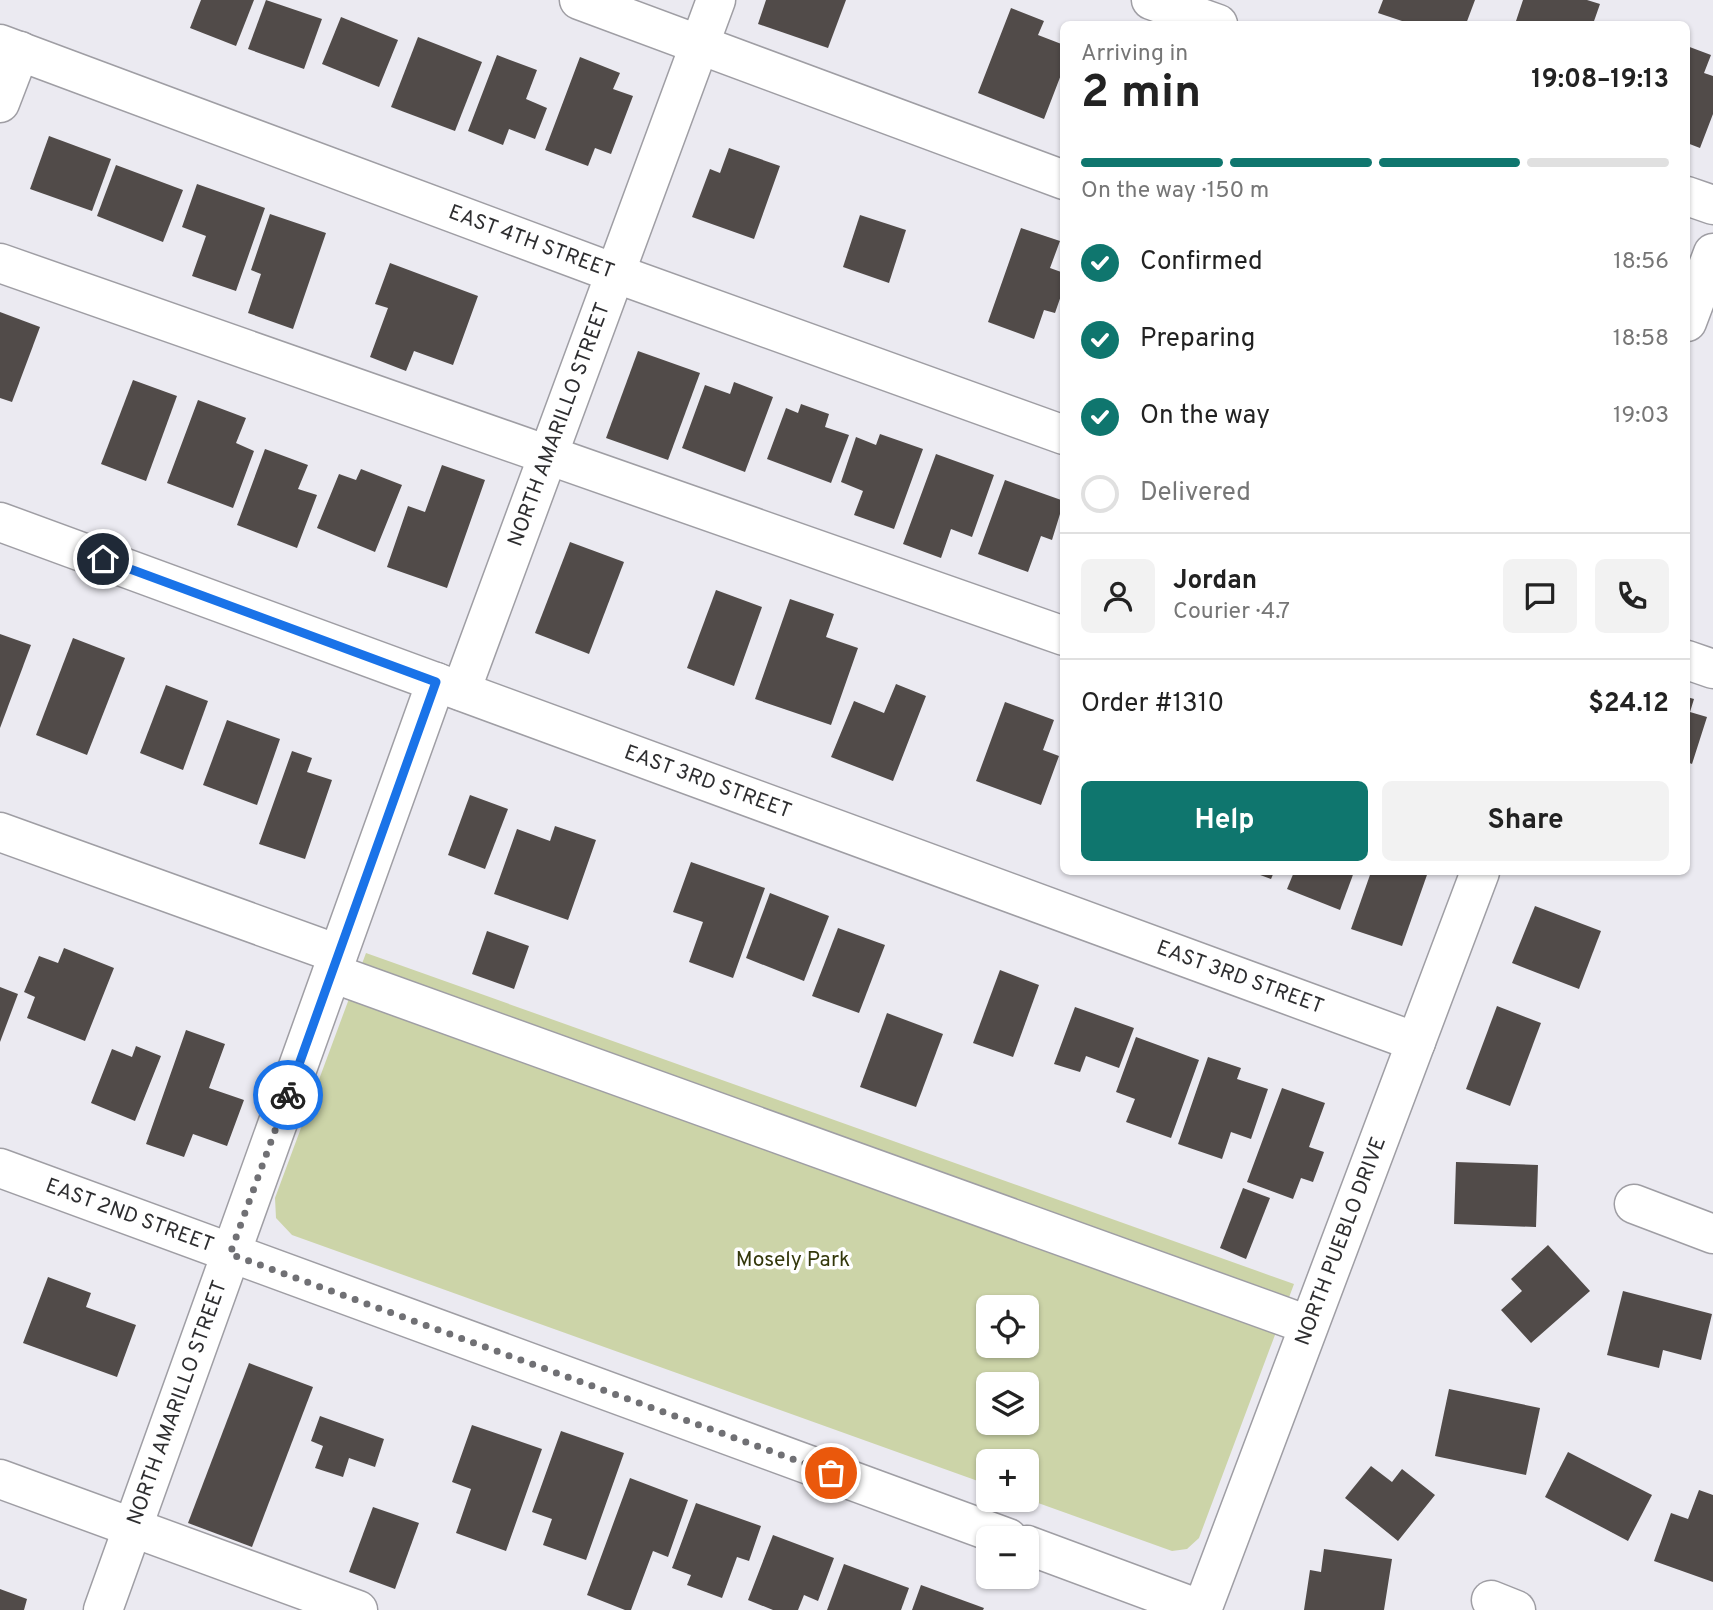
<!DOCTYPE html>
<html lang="en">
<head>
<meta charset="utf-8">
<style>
  :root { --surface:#fff; --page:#f2f2f2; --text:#222; --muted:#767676; --line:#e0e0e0; --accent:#0f766e }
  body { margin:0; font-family:Overpass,sans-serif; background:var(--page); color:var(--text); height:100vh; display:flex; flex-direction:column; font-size:26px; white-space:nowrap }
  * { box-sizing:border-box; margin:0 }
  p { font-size:23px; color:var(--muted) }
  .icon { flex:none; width:38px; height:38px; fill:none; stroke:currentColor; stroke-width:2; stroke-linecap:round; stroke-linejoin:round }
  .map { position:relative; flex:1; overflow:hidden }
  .drawer { position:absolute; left:1060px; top:21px; width:630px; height:854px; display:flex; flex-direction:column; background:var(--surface); border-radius:10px; box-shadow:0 2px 5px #0004 }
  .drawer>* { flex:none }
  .fabs { position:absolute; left:976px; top:1295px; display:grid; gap:14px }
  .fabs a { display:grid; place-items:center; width:63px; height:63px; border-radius:10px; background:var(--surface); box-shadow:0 2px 5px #0004; font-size:35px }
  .pin { position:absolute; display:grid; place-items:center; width:60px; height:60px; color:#fff; margin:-30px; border:4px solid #fff; border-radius:50%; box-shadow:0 2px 7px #0007 }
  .courier { position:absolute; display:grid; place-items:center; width:70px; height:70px; margin:-35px; border:5px solid #1a73e8; border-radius:50%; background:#fff; color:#222; box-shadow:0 2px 9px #0007 }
  .summary em { font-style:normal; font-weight:700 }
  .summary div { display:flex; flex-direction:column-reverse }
  .summary { display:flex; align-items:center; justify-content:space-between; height:119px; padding:0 21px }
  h1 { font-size:46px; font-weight:700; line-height:52px }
  .bar { display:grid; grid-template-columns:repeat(4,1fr); gap:10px 7px; align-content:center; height:84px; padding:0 21px }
  .bar i { height:9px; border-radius:5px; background:var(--line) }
  .bar .on { background:var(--accent) }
  .bar p { grid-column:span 4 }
  .line { display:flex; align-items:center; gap:18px; padding:0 21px; border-top:2px solid var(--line) }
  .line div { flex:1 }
  .round { display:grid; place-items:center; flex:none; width:74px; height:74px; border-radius:10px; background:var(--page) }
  ol { padding:0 21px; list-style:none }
  li { display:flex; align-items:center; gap:21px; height:77px }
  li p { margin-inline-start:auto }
  li .icon { padding:7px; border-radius:50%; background:var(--accent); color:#fff; stroke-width:4 }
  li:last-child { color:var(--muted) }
  li i { width:38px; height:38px; border:4px solid var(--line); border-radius:50% }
  .button { display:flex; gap:14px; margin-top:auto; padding:14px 21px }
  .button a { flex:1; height:80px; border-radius:10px; background:var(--accent); color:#fff; font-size:28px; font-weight:700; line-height:80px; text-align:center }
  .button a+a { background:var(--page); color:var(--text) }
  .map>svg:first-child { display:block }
</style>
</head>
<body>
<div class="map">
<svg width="1713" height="1610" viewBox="0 0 1713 1610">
  <rect width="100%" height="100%" fill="#ebeaf1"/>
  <!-- green -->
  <path fill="#ccd4a8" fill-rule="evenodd" d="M366,953L1294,1284L1199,1538L1187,1549L1172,1551L1027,1499V1461H989V1485L292,1235L276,1218L275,1198ZM989,1307H1027V1346H989ZM989,1384H1027V1423H989Z"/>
  <!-- building -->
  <g fill="#514b49">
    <path d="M201,0H254L236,46L190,28Z"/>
    <path d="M266,0L322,19L304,69L248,49Z"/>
    <path d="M766,0H846L828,48L758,24Z"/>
    <path d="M1383,0H1475L1466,24H1411L1378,13Z"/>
    <path d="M1523,0H1587L1600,4L1593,24H1515Z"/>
    <path d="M1011,8L1044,21L1038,35L1064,45V67L1044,119L978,93Z"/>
    <path d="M341,17L398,40L379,87L322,64Z"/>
    <path d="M418,37L482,62L455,131L391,107Z"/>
    <path d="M1687,46L1711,55L1704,73L1713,76V114L1700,148L1687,143Z"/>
    <path d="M497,55L537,70L526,99L547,108L535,139L509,129L503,145L468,131Z"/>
    <path d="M580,57L620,73L613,89L633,96L611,154L595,148L588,166L545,150Z"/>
    <path d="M49,136L111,159L92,211L30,189Z"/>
    <path d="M729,148L780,166L754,239L692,217L710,169L720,173Z"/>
    <path d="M116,165L183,190L163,242L97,216Z"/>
    <path d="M197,184L265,208L236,291L192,276L206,236L182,227Z"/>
    <path d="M270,214L326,233L293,329L248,313L261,274L251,270Z"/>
    <path d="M860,215L906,230L889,283L843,267Z"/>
    <path d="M1021,228L1060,241L1050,268L1064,273V287L1055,313L1044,310L1034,339L988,322Z"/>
    <path d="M390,263L478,296L453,365L414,351L406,371L370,357L388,308L375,304Z"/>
    <path d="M0,312L40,327L12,402L0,398Z"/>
    <path d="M638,351L700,373L668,460L606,438Z"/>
    <path d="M133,380L177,396L146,481L101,464Z"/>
    <path d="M734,382L773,397L745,472L682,448L705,385L730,394Z"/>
    <path d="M198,400L246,418L236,443L254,451L233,508L167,483Z"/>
    <path d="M801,404L829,414L825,427L849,435L831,483L767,459L786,408L798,413Z"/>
    <path d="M880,434L923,449L894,529L854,515L863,491L841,482L856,437L876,445Z"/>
    <path d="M265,449L308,465L298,489L317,495L297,548L237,525Z"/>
    <path d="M936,454L994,475L972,537L951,529L941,558L903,544Z"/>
    <path d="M442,465L485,480L447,588L387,567L408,506L425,512Z"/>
    <path d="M361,469L402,485L375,552L317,528L339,474L356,480Z"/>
    <path d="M1005,480L1064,501L1052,540L1041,536L1028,572L978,554Z"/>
    <path d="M570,542L624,562L589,654L535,633Z"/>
    <path d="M716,590L762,607L734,686L687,668Z"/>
    <path d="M790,599L834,614L826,637L858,648L831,725L755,699Z"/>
    <path d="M0,634L31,645L0,728Z"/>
    <path d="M73,638L125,658L87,755L36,735Z"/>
    <path d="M896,684L926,696L893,781L831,757L854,701L884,713Z"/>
    <path d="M166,685L208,701L183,770L140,753Z"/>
    <path d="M1687,697L1694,699L1690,712L1707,717L1692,764L1687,762Z"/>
    <path d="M1005,702L1054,720L1043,750L1059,756L1041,805L976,781Z"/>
    <path d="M227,720L280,739L257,805L203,785Z"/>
    <path d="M292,751L312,758L307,772L332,780L305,859L259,844Z"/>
    <path d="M470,795L508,809L485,869L448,855Z"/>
    <path d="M555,826L596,840L568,920L494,894L517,829L550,841Z"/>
    <path d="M691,862L765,888L733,978L689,962L703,922L673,912Z"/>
    <path d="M1252,872H1274L1271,879Z"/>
    <path d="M1294,872H1354L1340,910L1287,889Z"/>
    <path d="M1371,872H1428L1402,946L1351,929Z"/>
    <path d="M770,893L829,916L804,981L746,958Z"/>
    <path d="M1535,906L1601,931L1579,989L1512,963Z"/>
    <path d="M838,928L885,945L859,1013L812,996Z"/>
    <path d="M487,931L529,946L514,989L472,974Z"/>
    <path d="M64,948L114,968L85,1041L27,1018L35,997L24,992L39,956L58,963Z"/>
    <path d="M1000,970L1039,985L1013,1057L973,1043Z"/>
    <path d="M0,987L18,994L0,1042Z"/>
    <path d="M1497,1006L1541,1023L1510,1106L1466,1089Z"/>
    <path d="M1075,1007L1134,1028L1119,1068L1086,1056L1080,1072L1054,1064Z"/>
    <path d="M887,1013L943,1034L916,1107L860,1087Z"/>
    <path d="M186,1030L225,1044L209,1088L244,1100L227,1146L193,1134L184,1157L146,1144Z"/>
    <path d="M1136,1037L1199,1060L1171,1138L1126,1122L1135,1099L1116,1092Z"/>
    <path d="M136,1046L161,1056L135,1121L91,1103L112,1049L132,1057Z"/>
    <path d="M1208,1057L1241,1068L1237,1079L1268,1089L1251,1139L1231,1132L1222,1159L1178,1144Z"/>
    <path d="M1282,1088L1325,1103L1309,1147L1324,1152L1313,1182L1301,1178L1293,1199L1247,1182Z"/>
    <path d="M1456,1162L1538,1165L1536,1227L1454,1224Z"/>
    <path d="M1243,1188L1270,1198L1246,1259L1220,1248Z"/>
    <path d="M1548,1245L1590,1291L1531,1343L1501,1310L1522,1291L1511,1279Z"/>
    <path d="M48,1277L91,1293L86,1307L136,1325L117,1377L23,1343Z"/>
    <path d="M1623,1291L1712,1314L1701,1360L1663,1350L1659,1368L1607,1355Z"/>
    <path d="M249,1363L313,1387L252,1547L188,1523Z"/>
    <path d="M1449,1389L1540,1408L1526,1475L1435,1456Z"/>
    <path d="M320,1416L384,1439L375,1467L349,1458L343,1477L315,1468L323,1446L311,1441Z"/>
    <path d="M472,1425L542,1449L506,1551L456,1533L471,1489L452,1482Z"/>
    <path d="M561,1431L624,1453L586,1560L543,1545L552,1519L532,1512Z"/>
    <path d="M1568,1452L1652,1495L1628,1541L1545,1497Z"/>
    <path d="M1371,1466L1392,1482L1402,1469L1435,1495L1398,1541L1345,1498Z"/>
    <path d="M630,1478L688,1500L668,1557L653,1551L631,1610H625L587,1595Z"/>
    <path d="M1699,1490L1713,1495V1582L1654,1561L1671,1513L1688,1519Z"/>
    <path d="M696,1503L761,1526L749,1561L737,1557L722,1598L687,1585L691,1575L672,1568Z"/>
    <path d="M373,1507L419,1523L395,1589L349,1572Z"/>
    <path d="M773,1535L834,1558L818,1601L804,1595L798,1610H773L748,1600Z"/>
    <path d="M1324,1549L1392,1559L1384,1610H1304L1310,1570L1321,1572Z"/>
    <path d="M844,1564L909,1588L901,1610H827Z"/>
    <path d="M921,1585L984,1608L983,1610H912Z"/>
    <path d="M0,1589L27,1599L24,1610H0Z"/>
  </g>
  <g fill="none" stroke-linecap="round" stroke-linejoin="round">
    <!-- minor casing -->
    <g stroke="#9f9ea4" stroke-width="41">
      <g id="minor">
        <path d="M579,0L1064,180"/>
        <path d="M1151,0L1218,24"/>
        <path id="s1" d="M0,44L617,274L1064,435"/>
        <path d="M0,103L20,51"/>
        <path d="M1687,196L1713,205"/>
        <path d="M0,263L1064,636"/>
        <path d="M1687,322L1713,253"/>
        <path id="s2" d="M0,522L1416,1042"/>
        <path d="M1687,660L1713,669"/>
        <path id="s3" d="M461,691L716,0"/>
        <path d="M0,832L338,954"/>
        <path d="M332,973L1308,1325"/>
        <path id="s4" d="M0,1168L1008,1538"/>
        <path d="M1634,1204L1713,1234"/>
        <path d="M0,1479L358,1610"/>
        <path d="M1027,1545L1202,1610"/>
        <path d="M1491,1600L1516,1610"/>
        <path id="s5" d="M103,1610L436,682"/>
        <path id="s6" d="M1202,1610L1480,872"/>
      </g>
    </g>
    <!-- minor -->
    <use href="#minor" stroke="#fff" stroke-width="38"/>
  </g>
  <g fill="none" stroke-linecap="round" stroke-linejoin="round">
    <!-- done -->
    <path stroke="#707074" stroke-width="7" stroke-dasharray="0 12.6" d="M288,1095L230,1254L831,1473"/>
    <!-- route -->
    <path stroke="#1a73e8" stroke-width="9" d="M103,559L436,682L288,1095"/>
  </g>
  <g text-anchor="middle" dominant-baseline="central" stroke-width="7" stroke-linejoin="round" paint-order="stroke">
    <!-- street labels -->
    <g font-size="21" fill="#2e2e30" stroke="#fff">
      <text stroke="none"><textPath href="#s1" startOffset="567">EAST 4TH STREET</textPath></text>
      <text stroke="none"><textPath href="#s3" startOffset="284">NORTH AMARILLO STREET</textPath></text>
      <text stroke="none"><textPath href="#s2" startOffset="754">EAST 3RD STREET</textPath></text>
      <text stroke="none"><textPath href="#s2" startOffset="1321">EAST 3RD STREET</textPath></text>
      <text stroke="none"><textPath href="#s4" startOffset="138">EAST 2ND STREET</textPath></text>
      <text stroke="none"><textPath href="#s6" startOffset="394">NORTH PUEBLO DRIVE</textPath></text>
      <text stroke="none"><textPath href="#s5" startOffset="220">NORTH AMARILLO STREET</textPath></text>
    </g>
    <!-- park labels -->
    <g font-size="21" fill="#33370b" stroke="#fff">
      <text x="793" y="1260">Mosely Park</text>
    </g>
  </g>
</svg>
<div class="fabs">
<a><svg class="icon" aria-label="locate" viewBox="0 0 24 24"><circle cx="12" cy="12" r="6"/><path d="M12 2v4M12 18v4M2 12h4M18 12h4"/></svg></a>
<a><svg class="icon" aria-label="layers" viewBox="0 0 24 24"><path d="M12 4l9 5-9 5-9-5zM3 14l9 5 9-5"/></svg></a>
<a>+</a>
<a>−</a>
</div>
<div class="pin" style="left:831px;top:1473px;background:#ea580c"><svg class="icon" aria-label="bag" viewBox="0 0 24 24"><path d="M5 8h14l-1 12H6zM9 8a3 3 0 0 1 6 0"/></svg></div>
<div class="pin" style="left:103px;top:559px;background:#1f2937"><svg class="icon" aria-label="home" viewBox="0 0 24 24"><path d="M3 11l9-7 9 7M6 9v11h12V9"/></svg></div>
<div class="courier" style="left:288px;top:1095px"><svg class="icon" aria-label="bike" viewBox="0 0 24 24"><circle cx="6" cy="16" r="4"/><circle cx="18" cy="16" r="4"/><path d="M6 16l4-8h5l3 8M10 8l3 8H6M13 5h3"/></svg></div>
<section class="drawer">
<div class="summary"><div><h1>2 min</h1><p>Arriving in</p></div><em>19:08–19:13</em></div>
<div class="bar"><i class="on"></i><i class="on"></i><i class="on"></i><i></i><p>On the way · 150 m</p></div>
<ol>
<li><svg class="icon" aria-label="check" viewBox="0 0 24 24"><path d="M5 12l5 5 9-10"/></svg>Confirmed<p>18:56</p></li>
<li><svg class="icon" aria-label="check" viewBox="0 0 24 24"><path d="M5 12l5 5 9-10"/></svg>Preparing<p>18:58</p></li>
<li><svg class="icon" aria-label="check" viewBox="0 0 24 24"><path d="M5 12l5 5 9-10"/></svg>On the way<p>19:03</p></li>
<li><i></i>Delivered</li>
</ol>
<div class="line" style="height:126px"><a class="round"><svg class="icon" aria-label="person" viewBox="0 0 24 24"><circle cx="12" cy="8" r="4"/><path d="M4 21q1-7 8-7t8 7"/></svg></a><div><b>Jordan</b><p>Courier · 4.7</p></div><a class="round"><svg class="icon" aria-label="chat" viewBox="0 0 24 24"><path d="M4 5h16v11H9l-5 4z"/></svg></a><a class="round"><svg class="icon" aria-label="phone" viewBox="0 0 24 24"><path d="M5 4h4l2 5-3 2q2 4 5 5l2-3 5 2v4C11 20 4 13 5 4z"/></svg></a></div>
<div class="line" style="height:91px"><div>Order #1310</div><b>$24.12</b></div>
<div class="button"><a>Help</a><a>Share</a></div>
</section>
</div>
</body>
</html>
